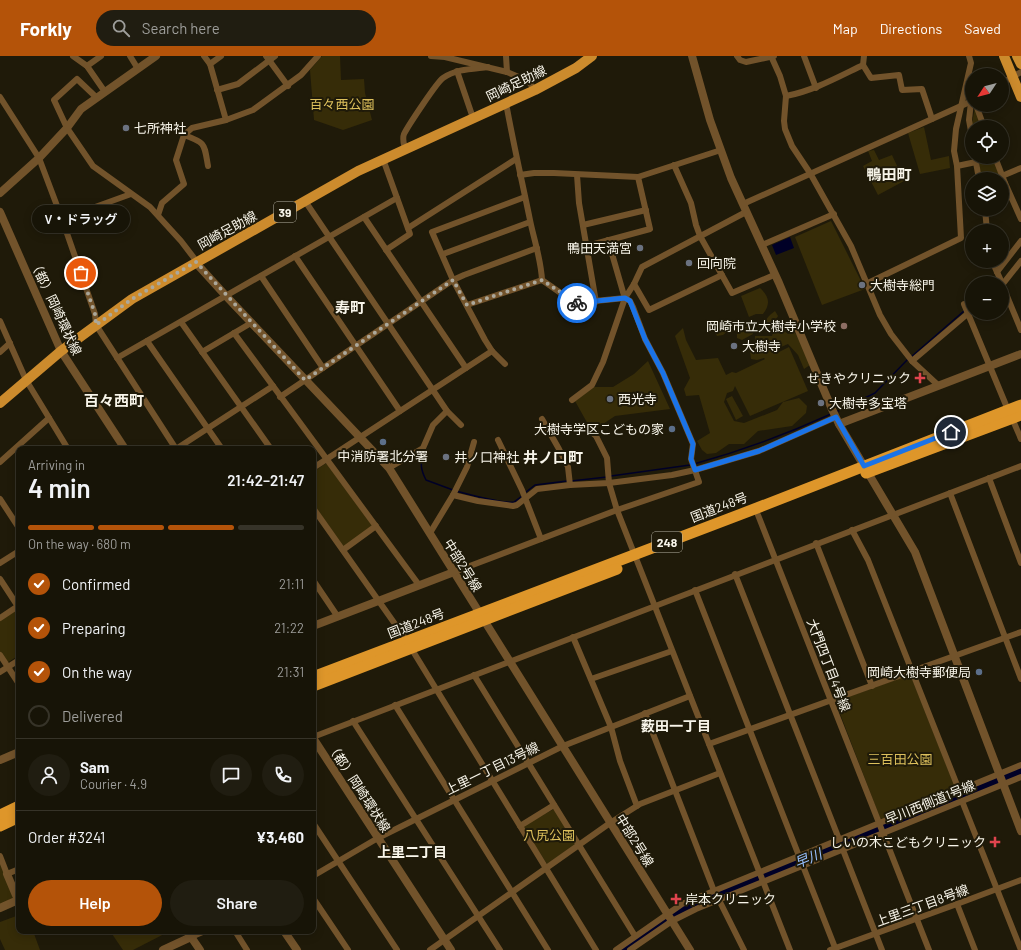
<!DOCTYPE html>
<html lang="en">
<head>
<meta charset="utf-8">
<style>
  :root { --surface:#171407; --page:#201d11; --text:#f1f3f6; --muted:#9e9e9b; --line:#363328; --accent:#b45309 }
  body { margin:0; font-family:Barlow,"Noto Sans JP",sans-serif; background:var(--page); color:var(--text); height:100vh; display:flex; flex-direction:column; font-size:15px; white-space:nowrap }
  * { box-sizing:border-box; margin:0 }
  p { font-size:13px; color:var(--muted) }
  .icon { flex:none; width:22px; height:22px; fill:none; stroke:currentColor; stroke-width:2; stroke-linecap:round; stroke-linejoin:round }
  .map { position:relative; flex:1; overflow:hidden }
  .details { position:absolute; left:16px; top:390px; width:300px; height:488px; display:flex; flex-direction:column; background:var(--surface); border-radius:8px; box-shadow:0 2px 10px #0003,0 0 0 1px var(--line) }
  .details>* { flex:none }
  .needle { width:26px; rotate:234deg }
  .buttons { position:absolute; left:965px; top:12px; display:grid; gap:8px }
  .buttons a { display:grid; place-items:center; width:44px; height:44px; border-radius:50%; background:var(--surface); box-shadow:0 2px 10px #0003,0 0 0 1px var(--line); font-size:20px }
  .pin { position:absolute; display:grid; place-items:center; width:34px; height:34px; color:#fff; margin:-17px; border:2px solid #fff; border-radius:50%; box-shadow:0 1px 4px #0007 }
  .courier { position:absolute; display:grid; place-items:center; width:40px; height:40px; margin:-20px; border:3px solid #1a73e8; border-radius:50%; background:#fff; color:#222; box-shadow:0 1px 5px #0007 }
  .bubble { position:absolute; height:28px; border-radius:14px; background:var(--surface); box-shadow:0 2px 10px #0003,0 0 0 1px var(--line); font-size:13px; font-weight:600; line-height:28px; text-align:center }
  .headline em { font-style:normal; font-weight:600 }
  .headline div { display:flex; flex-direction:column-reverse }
  .headline { display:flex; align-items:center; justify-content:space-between; height:68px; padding:0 12px }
  h1 { font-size:26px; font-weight:600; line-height:30px }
  .bar { display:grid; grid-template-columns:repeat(4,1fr); gap:6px 4px; align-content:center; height:48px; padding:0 12px }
  .bar i { height:5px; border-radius:3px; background:var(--line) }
  .bar .selected { background:var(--accent) }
  .bar p { grid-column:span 4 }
  .line { display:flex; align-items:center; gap:10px; padding:0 12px; border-top:1px solid var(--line) }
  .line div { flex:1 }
  .round { display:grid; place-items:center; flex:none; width:42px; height:42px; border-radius:21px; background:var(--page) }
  ol { padding:0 12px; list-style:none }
  li { display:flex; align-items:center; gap:12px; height:44px }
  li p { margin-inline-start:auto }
  li .icon { padding:4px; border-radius:50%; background:var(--accent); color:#fff; stroke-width:4 }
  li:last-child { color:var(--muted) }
  li i { width:22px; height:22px; border:2px solid var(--line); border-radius:50% }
  .action { display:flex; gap:8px; margin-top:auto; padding:8px 12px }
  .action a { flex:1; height:46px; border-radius:24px; background:var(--accent); color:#fff; font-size:16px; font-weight:600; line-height:46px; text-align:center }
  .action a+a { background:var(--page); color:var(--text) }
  header { display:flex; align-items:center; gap:24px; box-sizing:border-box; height:56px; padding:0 20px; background:var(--accent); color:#fff }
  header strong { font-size:19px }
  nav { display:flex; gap:22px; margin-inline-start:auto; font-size:14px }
  .search { width:280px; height:36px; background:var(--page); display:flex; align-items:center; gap:10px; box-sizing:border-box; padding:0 14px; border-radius:22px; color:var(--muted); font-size:15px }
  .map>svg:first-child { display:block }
</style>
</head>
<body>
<header>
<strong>Forkly</strong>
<div class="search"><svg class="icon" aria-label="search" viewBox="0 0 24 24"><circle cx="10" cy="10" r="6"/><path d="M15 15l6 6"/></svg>Search here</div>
<nav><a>Map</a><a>Directions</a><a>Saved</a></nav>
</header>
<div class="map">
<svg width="1021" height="894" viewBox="0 0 1021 894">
  <rect width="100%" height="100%" fill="#1f1a09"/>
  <!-- green -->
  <g fill="#362c08">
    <path d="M322,0H340L341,24L364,23L365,37L372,64L343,74L314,64L310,14Z"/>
    <path d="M975,51L983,71H973L972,67Z"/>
    <path d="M924,71L931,104L949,100L950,112L920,118L908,77Z"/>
    <path d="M874,94L879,104L892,99L904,125L878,139L863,110L872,105L868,95Z"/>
    <path d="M978,101H994L1002,123H982Z"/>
    <path d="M831,165L865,233L822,249L795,181Z"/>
    <path d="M760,232C769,240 771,248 763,258H756L749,261L741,240Z"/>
    <path d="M775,255L778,260C774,267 771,271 762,273C763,266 769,259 775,255Z"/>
    <path d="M728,265L730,273L723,279L717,280L715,276L717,269Z"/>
    <path d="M748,270H753V278L742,284L737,282V275Z"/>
    <path d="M775,270L781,272L788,278L794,275L802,289L810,309L804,313L798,299L788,288L781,291H776L775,298L789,291L808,335L750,360L735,330L733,335L727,337L724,346L734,365L744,367L777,354L783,346L799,342L807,350L806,357L792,370L758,375L744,388H729L716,397L707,398L702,394L697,385L710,377L699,339L686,340L684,333L690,322L675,280L683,272L686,284L696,304L718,302L726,319L732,316L736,317L765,303L764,302L757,304L751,303L750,295L755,289V280H772Z"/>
    <path d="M648,305L670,353L615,360L594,374L589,370L575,345L594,331H613L634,318Z"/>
    <path d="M732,340L743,360L736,364L726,343Z"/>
    <path d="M325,408H327L372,469L371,471L345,490H343L313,448V416Z"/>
    <path d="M17,554L19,556V599L7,607L0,596V564Z"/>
    <path d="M909,619L911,620L955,731L954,733L882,763L880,762L836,647L837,645Z"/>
    <path d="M554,753L575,787L574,789L547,808L524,772L525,769Z"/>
    <path d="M0,807L13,840L12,844L0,849Z"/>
    <path d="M19,859V875H33L40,894H5L0,883V866Z"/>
    <path d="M110,875H170L133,894H123Z"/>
  </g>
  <!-- water -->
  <path fill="#000027" d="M790,181L794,192L776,199L772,189Z"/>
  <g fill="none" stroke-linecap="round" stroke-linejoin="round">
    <!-- stream -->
    <g stroke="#000027" stroke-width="1.5">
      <path d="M967,253L972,248"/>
      <path d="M911,301L964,255"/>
      <path d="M836,356L875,337L908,303"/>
      <path d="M425,396C419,407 421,414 426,424L453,434"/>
      <path d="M694,408C741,395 787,378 831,358"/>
      <path d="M611,420L690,409"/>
      <path d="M571,425L607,421"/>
      <path d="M456,435C467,438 504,448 514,446C516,445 519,442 522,440"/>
      <path d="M526,436L535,429L567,425"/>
    </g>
    <!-- river -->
    <path stroke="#000027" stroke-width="9" d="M624,894L675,858L690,850L1021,716"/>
    <!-- minor -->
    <g stroke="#72532b" stroke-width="6">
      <path d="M73,0L87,10L105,36"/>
      <path d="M130,0L138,13"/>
      <path d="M204,0L210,8L226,64"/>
      <path d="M266,0L288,30"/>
      <path d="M431,0L445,1L507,16L528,25L535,34"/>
      <path d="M506,0L507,16"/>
      <path d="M737,0L740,4L746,6L774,0"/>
      <path d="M771,0L780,20L786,40L784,65L785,73L792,90L810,117L851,190L880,259L891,278L912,305L939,330"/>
      <path d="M804,0L816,32"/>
      <path d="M210,8L221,0"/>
      <path d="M863,9L871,22L899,19L902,34L922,33L932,63"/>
      <path d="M87,10L101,0"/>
      <path d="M457,15L473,62"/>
      <path d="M1002,27L1021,16"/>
      <path d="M217,34L238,28L275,0"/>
      <path d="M786,40C813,35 838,21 863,9L864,0"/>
      <path d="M0,41L39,102L62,163L95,258L96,269L176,393"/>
      <path d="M97,42L77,23L54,44L67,72L93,110L150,151L181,185L194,202L196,207"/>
      <path d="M971,46L969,64L972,81"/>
      <path d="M506,47C513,86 522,125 530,164C534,184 541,203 542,224"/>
      <path d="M976,49L984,71"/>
      <path d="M184,79C206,87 204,87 208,110"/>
      <path d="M405,93C404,88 402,83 404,78C408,70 437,26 443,22C456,13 472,13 488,11"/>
      <path d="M975,101L979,123"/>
      <path d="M995,101L1005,127L1002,128"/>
      <path d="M383,103L410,178L386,194"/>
      <path d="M674,109L691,147L696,169L700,180L732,237L774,219"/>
      <path d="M957,110L976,106"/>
      <path d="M520,119L534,117H554L638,121L721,94"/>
      <path d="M577,119L579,147L596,246"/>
      <path d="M1002,120L1021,112"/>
      <path d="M1005,127L1021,163"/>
      <path d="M305,145L447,355L461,369"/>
      <path d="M743,148L972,45"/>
      <path d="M985,153L987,175"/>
      <path d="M158,159L162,147L184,128L176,104L184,79L192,72L226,64L253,54L301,19L318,0"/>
      <path d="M364,161L466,312"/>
      <path d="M62,163L131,138"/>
      <path d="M583,169L646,154"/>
      <path d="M408,172L516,103"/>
      <path d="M762,189L834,158"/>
      <path d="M587,190L650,173L638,121"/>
      <path d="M443,198L530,166"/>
      <path d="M295,200L400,355"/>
      <path d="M992,205L1002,227"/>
      <path d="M997,216L1021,185"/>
      <path d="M261,220L323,312"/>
      <path d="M542,224L575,247L625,242"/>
      <path d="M868,227L961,182L957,110L954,95L956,73L971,7L969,0"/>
      <path d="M634,228L649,254L722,219"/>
      <path d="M1002,228L1021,274"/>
      <path d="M1002,229L1021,205"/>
      <path d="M964,248L1008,354"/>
      <path d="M467,249L542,224"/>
      <path d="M0,265L26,324L68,393"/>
      <path d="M181,266L271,393"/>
      <path d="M234,277L273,330"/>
      <path d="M147,285L222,393"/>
      <path d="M0,296L10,287"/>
      <path d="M202,296L251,267"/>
      <path d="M117,302L397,142"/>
      <path d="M912,305L972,254"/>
      <path d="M505,308L492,295L485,284L453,224L432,176L525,141"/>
      <path d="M280,341L453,224L464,219L537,192"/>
      <path d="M572,344L592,329L603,306L625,242L634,228L642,211L746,156"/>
      <path d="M1012,362L1021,383"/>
      <path d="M542,363L559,393L568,411L570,429"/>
      <path d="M588,373L596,380L607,402L609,427L617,454L790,894"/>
      <path d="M498,384L522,434L541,483"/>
      <path d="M176,393L273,330L419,529"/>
      <path d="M0,406L49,362"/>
      <path d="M313,412L492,295"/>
      <path d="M389,412L423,392L433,369L447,355"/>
      <path d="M989,422L1021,507"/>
      <path d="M950,437L1021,623"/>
      <path d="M453,439L467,411L474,386"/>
      <path d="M0,443L19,472"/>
      <path d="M313,452L407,585"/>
      <path d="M758,459L929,894"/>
      <path d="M852,474L868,504L959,734"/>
      <path d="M430,477L453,439L478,445L513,450L517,449L537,433L570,429L609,427L672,419L695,414L759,395L836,361"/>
      <path d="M816,487L872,630"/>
      <path d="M343,494L376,470"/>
      <path d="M0,507L19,495"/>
      <path d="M454,516L617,454L699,426L691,403L693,388L663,317L645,283L633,251L630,245L625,242L623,236L608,184"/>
      <path d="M735,518L839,783"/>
      <path d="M0,523L19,552"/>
      <path d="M313,524L338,561"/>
      <path d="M695,534L799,800"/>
      <path d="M0,562L18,550"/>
      <path d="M573,581L611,671L620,705L637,750"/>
      <path d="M411,592L596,894"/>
      <path d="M0,599L19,628"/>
      <path d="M0,616L19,604"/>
      <path d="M474,619L635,880"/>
      <path d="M591,623L672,595"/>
      <path d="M395,649L548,894"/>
      <path d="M645,657L714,835"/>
      <path d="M353,665L500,894"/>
      <path d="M313,681L1021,410"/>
      <path d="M709,688L1021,576"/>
      <path d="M962,745L1021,894"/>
      <path d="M313,767L397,894"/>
      <path d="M520,770L554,749"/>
      <path d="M843,794L882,894"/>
      <path d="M0,800L7,818L19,813"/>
      <path d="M803,810L836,894"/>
      <path d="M313,820L378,782L563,690L690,640"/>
      <path d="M313,842L348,894"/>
      <path d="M719,844L744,894"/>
      <path d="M957,848L975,894"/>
      <path d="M235,875L247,894"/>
      <path d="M191,881L205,875"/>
      <path d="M430,894L610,767L640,748L720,717"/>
      <path d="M616,894L682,848L1021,709"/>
      <path d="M630,894L672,865L696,853L1021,721"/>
      <path d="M830,894L957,848L1021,824"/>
    </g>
    <!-- tertiary -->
    <g stroke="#72532b" stroke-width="8">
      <path d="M692,0L710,64L731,122L779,227L831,351L839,368L915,496L1021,775"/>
      <path d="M0,137L39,102L67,72L81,53L156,0"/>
      <path d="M0,156L61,295L125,393"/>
      <path d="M196,207L226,240L389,412L690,894"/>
      <path d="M839,368L1021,298"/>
      <path d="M313,570L454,516"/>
      <path d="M313,682L451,894"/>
      <path d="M0,704L19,696"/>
      <path d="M0,852L18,844L7,818"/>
      <path d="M187,875L200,894"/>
      <path d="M284,875L297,894"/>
      <path d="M163,894L191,881"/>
    </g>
    <!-- primary -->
    <g stroke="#cc8b2d" stroke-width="10">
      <path d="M1004,0L1021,41"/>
      <path d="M1017,0L1021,8"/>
      <path d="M0,347L61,295L132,243L358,115L535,34L576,12L592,0"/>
    </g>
    <!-- trunk -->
    <g stroke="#de962a" stroke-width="11">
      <path d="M866,417L1021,359"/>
      <path d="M313,621L757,452L1021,349"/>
      <path d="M313,630L617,513"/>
      <path d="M0,759L19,750"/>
      <path d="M0,770L19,761"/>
    </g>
  </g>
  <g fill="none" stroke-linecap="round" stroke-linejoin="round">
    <!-- done -->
    <path stroke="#aca89b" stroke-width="4" stroke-dasharray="0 7.2" d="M81,217L95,258L96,269L132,243L196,206L305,324L453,224L467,249L542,224L577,247"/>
    <!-- route -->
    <path stroke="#1a73e8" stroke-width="5" d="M577,247L625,242L630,245L645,283L663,317L693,388L691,403L695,414L759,395L836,361L864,410L951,376"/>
  </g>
  <!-- markers -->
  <g fill="#6b7280" stroke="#1f1a09" stroke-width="1.5">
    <circle cx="126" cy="72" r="4"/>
    <circle cx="640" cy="192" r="4"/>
    <circle cx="689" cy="207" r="4"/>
    <circle cx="862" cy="229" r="4"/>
    <circle cx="734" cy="290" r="4"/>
    <circle cx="610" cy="343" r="4"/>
    <circle cx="821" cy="347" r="4"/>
    <circle cx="446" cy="401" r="4"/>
  </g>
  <circle fill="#8d6e63" stroke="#1f1a09" stroke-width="1.5" cx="844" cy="270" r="4"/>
  <g fill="#e0444e" stroke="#1f1a09" stroke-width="1.5">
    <path d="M918 316h4v4h4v4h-4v4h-4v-4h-4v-4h4z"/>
    <path d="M993 780h4v4h4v4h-4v4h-4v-4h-4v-4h4z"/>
    <path d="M674 837h4v4h4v4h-4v4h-4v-4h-4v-4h4z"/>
  </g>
  <g fill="#5c6f8a" stroke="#1f1a09" stroke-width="1.5">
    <circle cx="672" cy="373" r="4"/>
    <circle cx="383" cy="386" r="4"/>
    <circle cx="979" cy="616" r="4"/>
  </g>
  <g text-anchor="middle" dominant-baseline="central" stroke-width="4" stroke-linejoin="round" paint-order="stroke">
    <!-- shield labels -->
    <g fill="#1f1a09" stroke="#b7b3a6" stroke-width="1">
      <rect x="274" y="146" width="22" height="20" rx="3"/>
      <rect x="652" y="476" width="30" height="20" rx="3"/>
    </g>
    <g font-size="12" font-weight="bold" fill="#f8f5ea">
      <text x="285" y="156">39</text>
      <text x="667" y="486">248</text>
    </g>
    <!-- street labels -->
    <g font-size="13" fill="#f8f5ea" stroke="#1f1a09">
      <text transform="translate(516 27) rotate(-26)">岡崎足助線</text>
      <text transform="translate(227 174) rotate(-29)">岡崎足助線</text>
      <text transform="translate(56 251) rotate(65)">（都）岡崎環状線</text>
      <text transform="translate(719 451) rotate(-21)">国道248号</text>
      <text transform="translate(463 509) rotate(58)">中部2号線</text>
      <text transform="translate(416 567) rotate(-21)">国道248号</text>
      <text transform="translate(829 609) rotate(69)">大門四丁目4号線</text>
      <text transform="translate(492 712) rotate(-26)">上里一丁目13号線</text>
      <text transform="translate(359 731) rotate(57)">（都）岡崎環状線</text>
      <text transform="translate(930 746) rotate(-22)">早川西側道1号線</text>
      <text transform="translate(635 784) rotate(58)">中部2号線</text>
      <text transform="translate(922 849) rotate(-20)">上里三丁目8号線</text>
    </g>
    <!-- park labels -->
    <g font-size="13" fill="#ddc05c" stroke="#1f1a09">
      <text x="342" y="48">百々西公園</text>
      <text x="900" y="703">三百田公園</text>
      <text x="549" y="779">八尻公園</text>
    </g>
    <!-- poi labels -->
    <g font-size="13" fill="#f8f5ea" stroke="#1f1a09" text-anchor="start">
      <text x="134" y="72">七所神社</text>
      <text x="632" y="192" text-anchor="end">鴨田天満宮</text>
      <text x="697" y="207">回向院</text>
      <text x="870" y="229">大樹寺総門</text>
      <text x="836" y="270" text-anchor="end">岡崎市立大樹寺小学校</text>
      <text x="742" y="290">大樹寺</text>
      <text x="911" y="322" text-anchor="end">せきやクリニック</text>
      <text x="618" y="343">西光寺</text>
      <text x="829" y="347">大樹寺多宝塔</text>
      <text x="664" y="373" text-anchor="end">大樹寺学区こどもの家</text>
      <text x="383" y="400" text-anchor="middle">中消防署北分署</text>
      <text x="454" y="401">井ノ口神社</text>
      <text x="971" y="616" text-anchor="end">岡崎大樹寺郵便局</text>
      <text x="986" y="786" text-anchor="end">しいの木こどもクリニック</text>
      <text x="685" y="843">岸本クリニック</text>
    </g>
    <!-- neighbourhood labels -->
    <g font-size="14" font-weight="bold" fill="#f8f5ea" stroke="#1f1a09">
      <text x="676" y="669">薮田一丁目</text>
      <text x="412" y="795">上里二丁目</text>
    </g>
    <!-- water labels -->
    <g font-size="14" font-style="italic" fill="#98c0ff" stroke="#1f1a09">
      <text transform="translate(808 802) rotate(-22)">早川</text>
    </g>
    <!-- quarter labels -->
    <g font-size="15" font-weight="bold" fill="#f8f5ea" stroke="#1f1a09">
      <text x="889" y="118">鴨田町</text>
      <text x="350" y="251">寿町</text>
      <text x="114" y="344">百々西町</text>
      <text x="553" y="401">井ノ口町</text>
    </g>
  </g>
</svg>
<div class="buttons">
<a><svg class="needle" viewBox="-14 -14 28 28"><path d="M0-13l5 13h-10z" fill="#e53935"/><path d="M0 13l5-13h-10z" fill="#9e9e9b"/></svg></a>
<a><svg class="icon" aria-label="locate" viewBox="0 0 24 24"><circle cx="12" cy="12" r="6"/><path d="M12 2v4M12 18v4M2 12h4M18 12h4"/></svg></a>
<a><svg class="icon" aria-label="layers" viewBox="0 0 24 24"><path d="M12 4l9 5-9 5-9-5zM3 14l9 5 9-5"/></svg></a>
<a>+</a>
<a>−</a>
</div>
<div class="pin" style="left:81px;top:217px;background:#ea580c"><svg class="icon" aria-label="bag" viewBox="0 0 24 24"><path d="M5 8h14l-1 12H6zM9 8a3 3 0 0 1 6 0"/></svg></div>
<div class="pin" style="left:951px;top:376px;background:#1f2937"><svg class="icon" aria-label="home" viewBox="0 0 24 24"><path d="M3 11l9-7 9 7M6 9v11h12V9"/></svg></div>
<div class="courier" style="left:577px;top:247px"><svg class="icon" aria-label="bike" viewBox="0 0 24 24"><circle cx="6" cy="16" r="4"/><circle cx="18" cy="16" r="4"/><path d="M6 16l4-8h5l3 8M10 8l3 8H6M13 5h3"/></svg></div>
<div class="bubble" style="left:32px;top:149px;width:98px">V・ドラッグ</div>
<section class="details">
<div class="headline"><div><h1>4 min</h1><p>Arriving in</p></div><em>21:42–21:47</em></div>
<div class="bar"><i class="selected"></i><i class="selected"></i><i class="selected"></i><i></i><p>On the way · 680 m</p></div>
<ol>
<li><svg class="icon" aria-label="check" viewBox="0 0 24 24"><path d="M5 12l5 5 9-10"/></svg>Confirmed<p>21:11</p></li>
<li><svg class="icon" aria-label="check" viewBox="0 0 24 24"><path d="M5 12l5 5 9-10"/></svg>Preparing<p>21:22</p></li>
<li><svg class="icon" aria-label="check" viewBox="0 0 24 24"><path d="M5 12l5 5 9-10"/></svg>On the way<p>21:31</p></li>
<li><i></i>Delivered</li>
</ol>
<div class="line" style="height:72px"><a class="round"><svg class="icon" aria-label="person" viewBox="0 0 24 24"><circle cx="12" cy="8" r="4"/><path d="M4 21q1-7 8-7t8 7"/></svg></a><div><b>Sam</b><p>Courier · 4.9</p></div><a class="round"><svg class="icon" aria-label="chat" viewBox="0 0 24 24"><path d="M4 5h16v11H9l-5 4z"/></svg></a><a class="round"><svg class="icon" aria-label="phone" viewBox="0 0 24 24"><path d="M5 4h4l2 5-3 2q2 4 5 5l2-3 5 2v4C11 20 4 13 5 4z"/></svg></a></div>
<div class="line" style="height:52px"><div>Order #3241</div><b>¥3,460</b></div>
<div class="action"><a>Help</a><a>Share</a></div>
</section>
</div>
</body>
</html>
